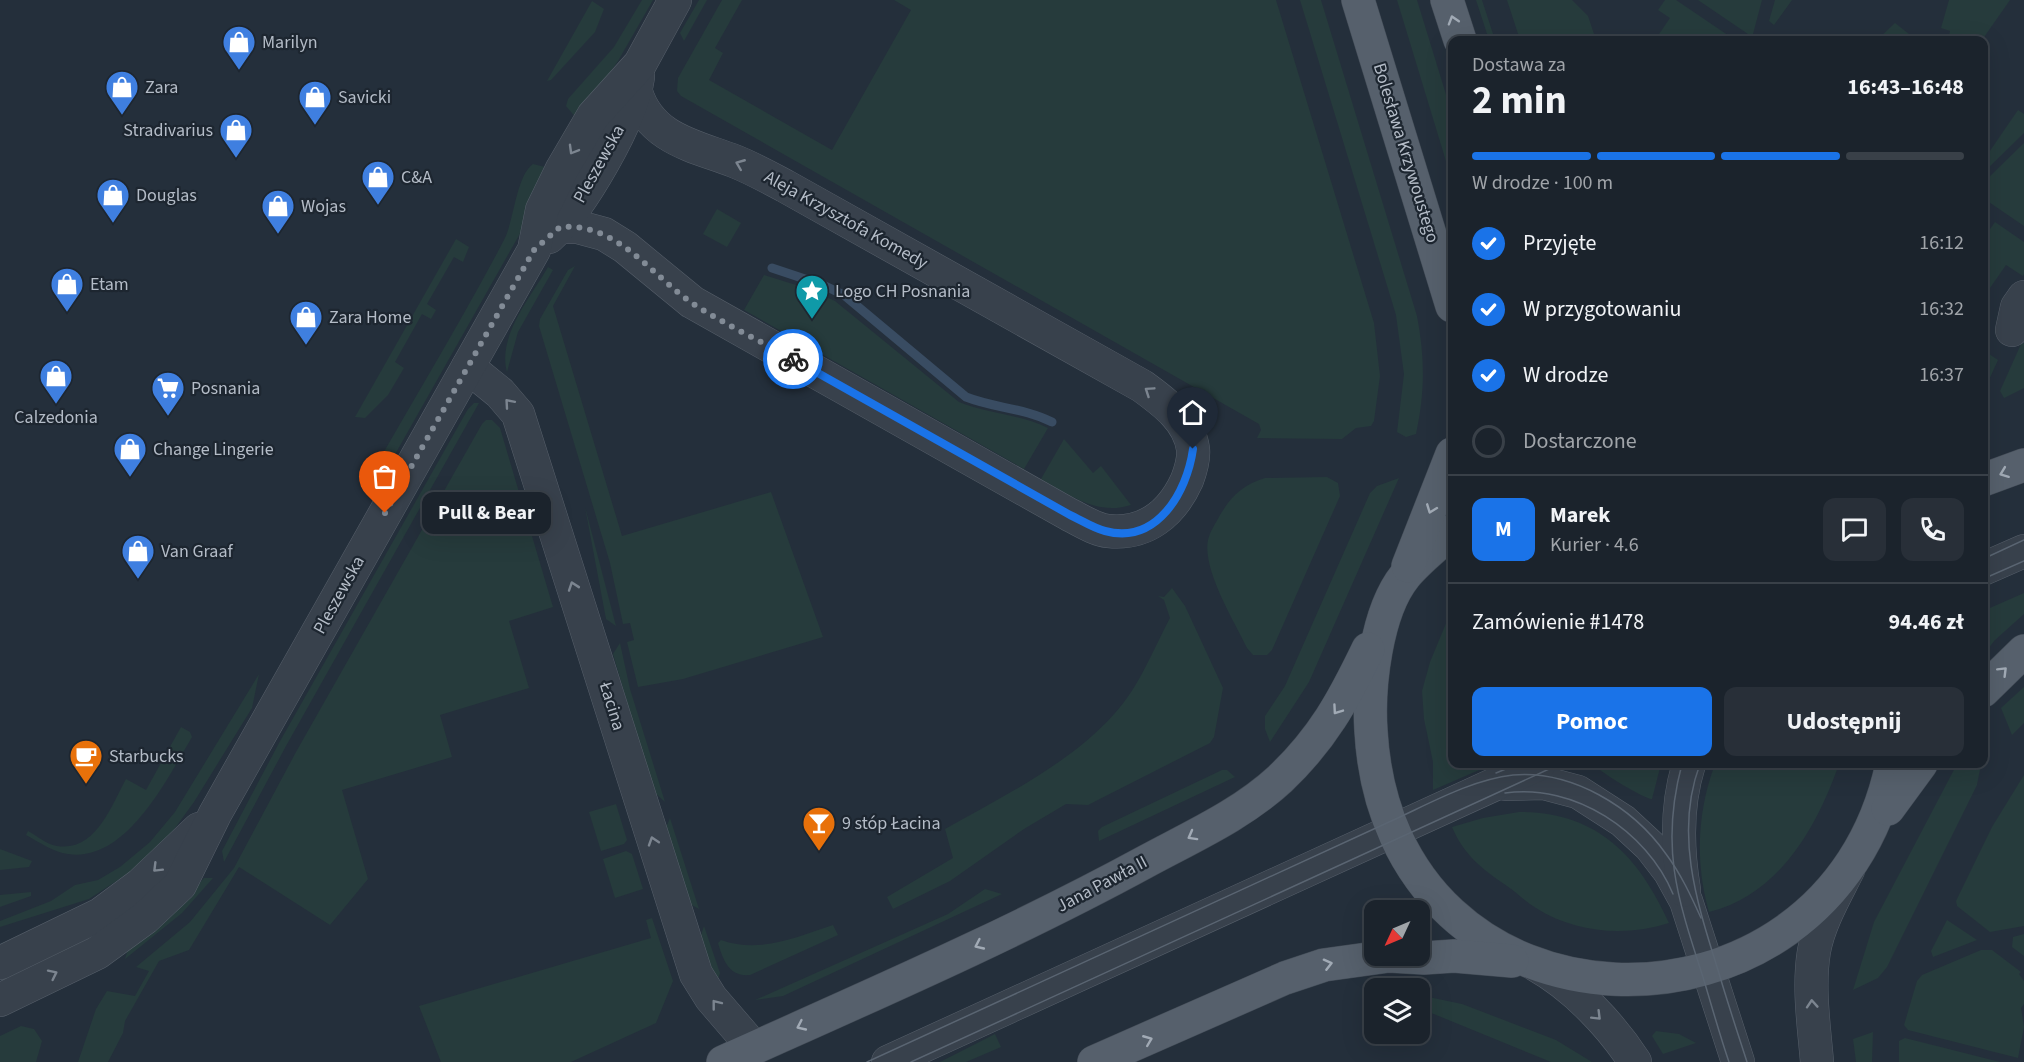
<!DOCTYPE html>
<html lang="pl">
<head>
<meta charset="utf-8">
<style>
  :root { --surface:#1b232c; --page:#282f38; --text:#f1f3f6; --muted:#a0a4a9; --line:#394048; --accent:#1a73e8 }
  body { margin:0; font-family:"Source Sans 3",sans-serif; background:var(--page); color:var(--text); height:100vh; display:flex; flex-direction:column; font-size:22px; white-space:nowrap }
  * { box-sizing:border-box; margin:0 }
  p { font-size:20px; color:var(--muted) }
  .icon { flex:none; width:33px; height:33px; fill:none; stroke:currentColor; stroke-width:2; stroke-linecap:round; stroke-linejoin:round }
  .map { position:relative; flex:1; overflow:hidden }
  .side { position:absolute; left:1448px; top:36px; width:540px; height:732px; display:flex; flex-direction:column; background:var(--surface); border-radius:12px; box-shadow:0 6px 24px #0002,0 0 0 2px var(--line) }
  .side>* { flex:none }
  .needle { width:39px; rotate:226deg }
  .tools { position:absolute; left:1364px; top:900px; display:grid; gap:12px }
  .tools a { display:grid; place-items:center; width:66px; height:66px; border-radius:12px; background:var(--surface); box-shadow:0 6px 24px #0002,0 0 0 2px var(--line); font-size:30px }
  .pin { position:absolute; display:grid; place-items:center; width:51px; height:51px; color:#fff; margin:-62px -26px; border-radius:50% 50% 50% 0; rotate:-45deg; box-shadow:0 0 6px #0007 }
  .pin .icon { rotate:45deg }
  .courier { position:absolute; display:grid; place-items:center; width:60px; height:60px; margin:-30px; border:4px solid #1a73e8; border-radius:50%; background:#fff; color:#222; box-shadow:0 2px 8px #0007 }
  .bubble { position:absolute; height:42px; border-radius:12px; background:var(--surface); box-shadow:0 6px 24px #0002,0 0 0 2px var(--line); font-size:20px; font-weight:700; line-height:42px; text-align:center }
  .headline em { font-style:normal; font-weight:700 }
  .headline div { display:flex; flex-direction:column-reverse }
  .headline { display:flex; align-items:center; justify-content:space-between; height:102px; padding:0 24px }
  h1 { font-size:39px; font-weight:700; line-height:45px }
  .bar { display:grid; grid-template-columns:repeat(4,1fr); gap:9px 6px; align-content:center; height:72px; padding:0 24px }
  .bar i { height:8px; border-radius:4px; background:var(--line) }
  .bar .on { background:var(--accent) }
  .bar p { grid-column:span 4 }
  .line { display:flex; align-items:center; gap:15px; padding:0 24px; border-top:2px solid var(--line) }
  .line div { flex:1 }
  .round { display:grid; place-items:center; flex:none; width:63px; height:63px; border-radius:12px; background:var(--page) }
  ol { padding:0 24px; list-style:none }
  li { display:flex; align-items:center; gap:18px; height:66px }
  li p { margin-inline-start:auto }
  li .icon { padding:6px; border-radius:50%; background:var(--accent); color:#fff; stroke-width:4 }
  li:last-child { color:var(--muted) }
  li i { width:33px; height:33px; border:3px solid var(--line); border-radius:50% }
  .primary-button { display:flex; gap:12px; margin-top:auto; padding:12px 24px }
  .primary-button a { flex:1; height:69px; border-radius:12px; background:var(--accent); color:#fff; font-size:24px; font-weight:700; line-height:69px; text-align:center }
  .primary-button a+a { background:var(--page); color:var(--text) }
  .map>svg:first-child { display:block }
</style>
</head>
<body>
<div class="map">
<svg width="2024" height="1062" viewBox="0 0 2024 1062">
  <rect width="100%" height="100%" fill="#242f3b"/>
  <!-- green -->
  <g fill="#263b3c">
    <path d="M642,0H653L618,61L577,119L566,106L568,99L614,47Z"/>
    <path d="M699,0H707L684,41L680,33Z"/>
    <path d="M722,0H742L715,48L723,53L709,80L832,150L911,10L894,0H1276L1374,323L1380,376L1374,421L1371,426L1356,428L1342,439L1257,438L1261,430L1259,424L681,96L677,91L678,78Z"/>
    <path d="M1300,0H1321L1417,316C1425,357 1425,393 1416,434L1406,437L1397,432L1404,374L1396,315Z"/>
    <path d="M1397,0H1417L1452,114V181Z"/>
    <path d="M1476,0H1482L1495,40H1489Z"/>
    <path d="M1507,0H1572L1588,16L1596,40H1520Z"/>
    <path d="M1665,0H1676L1735,40H1655L1670,18L1658,10Z"/>
    <path d="M1698,0H1762L1753,34H1748Z"/>
    <path d="M1775,0H1792L1774,25L1769,21Z"/>
    <path d="M1949,0H2010L1982,40H1948L1950,31L1941,28Z"/>
    <path d="M592,1L604,9L595,32L551,80L547,81Z"/>
    <path d="M1895,23L1909,34L1912,40H1877Z"/>
    <path d="M2018,110L2024,114V133L1983,173V161Z"/>
    <path d="M2024,143V226L1983,198V183Z"/>
    <path d="M533,164L549,168L522,230L389,465L364,487C410,405 460,324 504,240C514,221 516,176 533,164Z"/>
    <path d="M717,209L741,223L727,247L703,234Z"/>
    <path d="M1995,222L2024,242V274L2023,276L2006,265L1983,298V239Z"/>
    <path d="M456,239L469,247L463,262L454,257L427,304L436,310L431,319L422,314L395,362L404,368L388,395L365,418L355,417Z"/>
    <path d="M575,266L553,306L622,536L771,492L823,637L683,679L638,687L627,642L634,640L630,623L623,624L610,563L539,326L540,319L568,270Z"/>
    <path d="M548,267L553,270L518,332L507,372C497,336 531,297 548,267Z"/>
    <path d="M764,275L809,289L835,301L959,402C988,414 1020,414 1048,428L1024,469L744,310Z"/>
    <path d="M2024,343V388L2004,398L2000,391L2021,344Z"/>
    <path d="M1983,350L1998,360L1983,393Z"/>
    <path d="M474,403H479L286,746L224,862L222,851L279,743L468,409Z"/>
    <path d="M486,420H492L500,428L553,607L509,621L529,688L440,715L452,757L342,790L368,879L330,925L239,867L189,950L159,961L125,1021L123,1033L108,1062H78L96,1009L107,991L135,996L149,971L136,967L190,922L234,868L296,752L482,424Z"/>
    <path d="M1064,439L1093,473L1101,466L1131,505C1097,516 1070,495 1041,479Z"/>
    <path d="M1327,477L1338,483L1340,496L1272,650L1267,655H1253L1247,648C1234,621 1202,569 1208,540C1210,531 1216,523 1220,515C1232,495 1243,485 1265,478Z"/>
    <path d="M1399,478L1309,682L1270,742L1265,729V716L1285,686L1370,493L1377,486Z"/>
    <path d="M585,507L616,626L606,619Z"/>
    <path d="M1172,588L1185,606L1223,688L1214,737L1210,743L1088,805L1066,804L1024,829L950,881L893,909L887,897L953,858L945,829C1003,796 1070,764 1115,713C1139,687 1153,650 1170,618L1164,600L1158,596L1164,597Z"/>
    <path d="M2024,593V614L1995,640L1983,655V611Z"/>
    <path d="M1452,609V764H1493L1433,790V762L1424,719L1422,691L1430,662Z"/>
    <path d="M620,643L630,689L665,802L653,791L613,654Z"/>
    <path d="M259,674L252,708L194,802L170,835L141,865L89,899L0,927V921L51,901L75,885L98,880L120,867L150,842L175,812Z"/>
    <path d="M2024,687V723L2012,735L2001,708Z"/>
    <path d="M181,727L190,732L192,737C167,779 126,863 68,854C53,852 39,842 26,835L28,831C37,836 48,845 57,846C96,852 111,806 126,779L146,790Z"/>
    <path d="M1594,764H1661L1652,799C1646,800 1596,770 1594,764Z"/>
    <path d="M1715,764H1839C1817,827 1779,895 1709,912C1695,863 1697,812 1715,764Z"/>
    <path d="M1957,764H1981L1977,785L1887,967L1878,978L1853,990L1874,922Z"/>
    <path d="M1222,770H1227L1235,777L1099,841L1098,831L1102,827Z"/>
    <path d="M2024,775V926L1990,932L1957,906L1956,901L1992,827Z"/>
    <path d="M616,804L627,840L624,844L601,851L589,812Z"/>
    <path d="M1519,812C1597,812 1638,855 1669,923C1626,937 1575,933 1536,908C1526,902 1517,893 1507,886C1482,869 1464,855 1452,827L1483,818Z"/>
    <path d="M670,818L699,909L688,903L665,830Z"/>
    <path d="M0,849L32,861L29,867L0,870Z"/>
    <path d="M626,851L632,854L643,889L615,898L603,859Z"/>
    <path d="M204,878H213L182,913L125,959L128,949L187,898Z"/>
    <path d="M985,889L1002,894L783,996L755,1000L948,914Z"/>
    <path d="M31,892V896L0,907V895Z"/>
    <path d="M652,918L673,981L656,1023L571,1062H441L419,1006L651,938L646,920Z"/>
    <path d="M1947,920L1977,940L1933,957L1931,951Z"/>
    <path d="M833,925L838,935L750,975C729,977 723,960 718,943L721,940C760,954 796,937 833,925Z"/>
    <path d="M704,926L720,973L717,982L700,938Z"/>
    <path d="M2024,934V956L2012,947L2013,937Z"/>
    <path d="M1981,950H1992L2021,972L2019,974L2024,981V1004L2021,1008L2024,1027L2018,1058L1908,1030L1904,1025L1917,981L1922,975Z"/>
    <path d="M1419,995L1462,1004L1556,1040L1592,1062H1551L1424,1010L1419,1021Z"/>
    <path d="M21,1026L34,1029L42,1041L36,1062H0V1036Z"/>
    <path d="M1656,1031L1679,1034L1696,1043L1663,1054L1652,1036Z"/>
    <path d="M1873,1032L1872,1062H1856L1853,1039Z"/>
    <path d="M995,1034L1001,1047L966,1062H940Z"/>
    <path d="M1905,1038L2000,1062H1899V1041Z"/>
  </g>
  <g fill="none" stroke-linecap="round" stroke-linejoin="round">
    <!-- stream -->
    <path stroke="#394c62" stroke-width="9" d="M772,268L823,285L844,295L966,397C994,408 1024,408 1052,422"/>
    <!-- minor casing -->
    <g stroke="#565f6a" stroke-width="34">
      <g id="minor">
        <path d="M560,227H578L604,234L625,247L692,302L1070,515C1082,521 1096,530 1108,531C1146,535 1172,513 1187,480C1190,472 1194,458 1193,449C1189,420 1164,402 1142,386L785,186C768,177 752,168 734,161C695,146 650,139 636,92"/>
        <path d="M549,237C581,208 632,120 638,77"/>
        <path d="M2012,330L2017,307L2024,297"/>
        <path d="M468,367L500,393L518,414L696,974L711,998L754,1048"/>
        <path d="M1983,569L2024,551"/>
        <path d="M1505,784L1544,783L1578,792L1623,821L1650,846L1670,872L1686,901L1738,1062"/>
        <path d="M1684,890C1677,848 1676,805 1689,764"/>
        <path d="M0,963L101,914L140,885L199,829"/>
        <path d="M1536,965C1575,987 1611,1025 1635,1062"/>
        <path d="M0,1000L97,953L145,918L180,885L215,814L534,250L542,210L562,169L593,116L640,64L675,0"/>
        <path d="M888,1062L1539,764"/>
        <path d="M1817,1062C1814,1026 1808,987 1814,951C1819,923 1835,896 1848,870"/>
      </g>
    </g>
    <!-- major casing -->
    <g stroke="#414a55" stroke-width="34">
      <g id="major">
        <path d="M1358,0L1452,306"/>
        <path d="M1447,0L1460,40"/>
        <path d="M1983,480L2024,465"/>
        <path d="M1452,531C1437,546 1418,560 1405,576C1376,612 1368,687 1371,731C1389,1051 1830,1062 1892,764"/>
        <path d="M1408,566L1452,454"/>
        <path d="M1983,691L2024,651"/>
        <path d="M1888,809L1921,764"/>
        <path d="M723,1062C865,998 1009,936 1145,862C1191,837 1241,815 1280,779C1323,738 1343,701 1368,649"/>
        <path d="M1094,1062L1285,978L1324,965L1389,956L1424,958L1454,956L1512,961"/>
      </g>
    </g>
    <!-- minor -->
    <use href="#minor" stroke="#38414c" stroke-width="33"/>
    <!-- major -->
    <use href="#major" stroke="#56606c" stroke-width="33"/>
    <!-- tram -->
    <g stroke="#5a6572" stroke-width="1.5">
      <path d="M1983,559L2024,540"/>
      <path d="M1983,579L2024,561"/>
      <path d="M1682,764C1660,846 1677,897 1702,974C1711,1003 1719,1033 1729,1062"/>
      <path d="M1700,764C1674,833 1697,903 1718,970C1727,1001 1737,1031 1747,1062"/>
      <path d="M1496,773L1518,764"/>
      <path d="M1505,793C1574,783 1647,831 1673,894"/>
      <path d="M867,1062L1389,822C1429,804 1470,780 1513,775C1572,770 1633,807 1666,854C1681,874 1691,896 1701,918"/>
      <path d="M911,1062L1560,764"/>
    </g>
  </g>
  <!-- one-way arrows -->
  <defs><path id="oneway-chevron" d="M-2-3.5L2.5 0L-2 3.5" fill="none" stroke-width="1.6" stroke-linecap="round" stroke-linejoin="round" transform="scale(1.5)"/></defs>
  <g stroke="#a1aab5">
    <use href="#oneway-chevron" transform="translate(1453 20) rotate(-107)"/>
    <use href="#oneway-chevron" transform="translate(2004 473) rotate(159)"/>
    <use href="#oneway-chevron" transform="translate(1431 509) rotate(111)"/>
    <use href="#oneway-chevron" transform="translate(2003 671) rotate(-45)"/>
    <use href="#oneway-chevron" transform="translate(1337 710) rotate(125)"/>
    <use href="#oneway-chevron" transform="translate(1192 836) rotate(151)"/>
    <use href="#oneway-chevron" transform="translate(979 945) rotate(155)"/>
    <use href="#oneway-chevron" transform="translate(1328 964) rotate(-14)"/>
    <use href="#oneway-chevron" transform="translate(801 1026) rotate(155)"/>
    <use href="#oneway-chevron" transform="translate(1148 1040) rotate(-22)"/>
  </g>
  <g stroke="#7c8590">
    <use href="#oneway-chevron" transform="translate(573 150) rotate(120)"/>
    <use href="#oneway-chevron" transform="translate(740 164) rotate(-158)"/>
    <use href="#oneway-chevron" transform="translate(1149 391) rotate(-146)"/>
    <use href="#oneway-chevron" transform="translate(509 403) rotate(-131)"/>
    <use href="#oneway-chevron" transform="translate(573 586) rotate(-109)"/>
    <use href="#oneway-chevron" transform="translate(653 841) rotate(-108)"/>
    <use href="#oneway-chevron" transform="translate(157 868) rotate(135)"/>
    <use href="#oneway-chevron" transform="translate(53 974) rotate(-26)"/>
    <use href="#oneway-chevron" transform="translate(716 1004) rotate(-128)"/>
    <use href="#oneway-chevron" transform="translate(1812 1004) rotate(-94)"/>
    <use href="#oneway-chevron" transform="translate(1597 1016) rotate(45)"/>
  </g>
  <g fill="none" stroke-linecap="round" stroke-linejoin="round">
    <!-- done -->
    <path stroke="#828b96" stroke-width="6" stroke-dasharray="0 10.8" d="M385,513L534,250L560,227C617,222 651,275 692,303C724,324 760,341 793,359"/>
    <!-- route -->
    <path stroke="#1a73e8" stroke-width="8" d="M793,359L1070,515C1081,520 1093,528 1105,531C1157,545 1187,492 1193,449"/>
  </g>
  <!-- icons -->
  <defs>
    <g id="shop-pin" transform="scale(1.725)"><path d="M0 17L-7.5 6A9.5 9.5 0 1 1 7.5 6Z" fill="#3f7fe0" stroke="#1d2630"/><path d="M-5-2.5h2.3a2.7 3.5 0 0 1 5.4 0H5L5.5 6h-11ZM-1.5-2.5h3a1.5 2.3 0 0 0-3 0Z" fill="#fff"/></g>
    <g id="sight-pin" transform="scale(1.725)"><path d="M0 17L-7.5 6A9.5 9.5 0 1 1 7.5 6Z" fill="#0f9aa8" stroke="#1d2630"/><path d="M0-6L1.8-2.2L6-1.7L2.9 1.2L3.7 5.4L0 3.3L-3.7 5.4L-2.9 1.2L-6-1.7L-1.8-2.2Z" fill="#fff"/></g>
    <g id="supermarket-pin" transform="scale(1.725)"><path d="M0 17L-7.5 6A9.5 9.5 0 1 1 7.5 6Z" fill="#3f7fe0" stroke="#1d2630"/><path d="M-6-5.5h2.5l.6 2H6L4.5 2H-2.5L-4.4-4H-6ZM-1.5 3.2a1.3 1.3 0 1 0 .1 0ZM3 3.2a1.3 1.3 0 1 0 .1 0Z" fill="#fff"/></g>
    <g id="cafe-pin" transform="scale(1.725)"><path d="M0 17L-7.5 6A9.5 9.5 0 1 1 7.5 6Z" fill="#e8710a" stroke="#1d2630"/><path d="M-5.5-4.5H6V0H3Q3 3.5 0 3.5H-2.5Q-5.5 3.5-5.5 0ZM3-3.2v2h1.7v-2ZM-6 4.5H4V6H-6Z" fill="#fff"/></g>
    <g id="bar-pin" transform="scale(1.725)"><path d="M0 17L-7.5 6A9.5 9.5 0 1 1 7.5 6Z" fill="#e8710a" stroke="#1d2630"/><path d="M-6-5H6L.8 .8V4.5H3.5V6h-7V4.5H-.8V.8Z" fill="#fff"/></g>
  </defs>
  <g fill-rule="evenodd">
    <use href="#shop-pin" x="239" y="42"/>
    <use href="#shop-pin" x="122" y="87"/>
    <use href="#shop-pin" x="315" y="97"/>
    <use href="#shop-pin" x="236" y="130"/>
    <use href="#shop-pin" x="378" y="177"/>
    <use href="#shop-pin" x="113" y="195"/>
    <use href="#shop-pin" x="278" y="206"/>
    <use href="#shop-pin" x="67" y="284"/>
    <use href="#sight-pin" x="812" y="291"/>
    <use href="#shop-pin" x="306" y="317"/>
    <use href="#shop-pin" x="56" y="376"/>
    <use href="#supermarket-pin" x="168" y="388"/>
    <use href="#shop-pin" x="130" y="449"/>
    <use href="#shop-pin" x="138" y="551"/>
    <use href="#cafe-pin" x="86" y="756"/>
    <use href="#bar-pin" x="819" y="823"/>
  </g>
  <g text-anchor="middle" dominant-baseline="central" stroke-width="4.5" stroke-linejoin="round" paint-order="stroke">
    <!-- poi labels -->
    <g font-size="18" fill="#b4bcc7" stroke="#1d2630" text-anchor="start">
      <text x="262" y="42">Marilyn</text>
      <text x="145" y="87">Zara</text>
      <text x="338" y="97">Savicki</text>
      <text x="213" y="130" text-anchor="end">Stradivarius</text>
      <text x="401" y="177">C&amp;A</text>
      <text x="136" y="195">Douglas</text>
      <text x="301" y="206">Wojas</text>
      <text x="90" y="284">Etam</text>
      <text x="835" y="291">Logo CH Posnania</text>
      <text x="329" y="317">Zara Home</text>
      <text x="191" y="388">Posnania</text>
      <text x="56" y="417" text-anchor="middle">Calzedonia</text>
      <text x="153" y="449">Change Lingerie</text>
      <text x="161" y="551">Van Graaf</text>
      <text x="109" y="756">Starbucks</text>
      <text x="842" y="823">9 stóp Łacina</text>
    </g>
    <!-- street labels -->
    <g font-size="18" fill="#b4bcc7" stroke="#1d2630">
      <text transform="translate(1406 153) rotate(73)">Bolesława Krzywoustego</text>
      <text transform="translate(599 164) rotate(-61)">Pleszewska</text>
      <text transform="translate(846 220) rotate(29)">Aleja Krzysztofa Komedy</text>
      <text transform="translate(339 595) rotate(-61)">Pleszewska</text>
      <text transform="translate(612 706) rotate(73)">Łacina</text>
      <text transform="translate(1102 884) rotate(-28)">Jana Pawła II</text>
    </g>
  </g>
</svg>
<div class="tools">
<a><svg class="needle" viewBox="-14 -14 28 28"><path d="M0-13l5 13h-10z" fill="#e53935"/><path d="M0 13l5-13h-10z" fill="#a0a4a9"/></svg></a>
<a><svg class="icon" aria-label="layers" viewBox="0 0 24 24"><path d="M12 4l9 5-9 5-9-5zM3 14l9 5 9-5"/></svg></a>
</div>
<div class="pin" style="left:385px;top:513px;background:#ea580c"><svg class="icon" aria-label="bag" viewBox="0 0 24 24"><path d="M5 8h14l-1 12H6zM9 8a3 3 0 0 1 6 0"/></svg></div>
<div class="pin" style="left:1193px;top:449px;background:#1f2937"><svg class="icon" aria-label="home" viewBox="0 0 24 24"><path d="M3 11l9-7 9 7M6 9v11h12V9"/></svg></div>
<div class="courier" style="left:793px;top:359px"><svg class="icon" aria-label="bike" viewBox="0 0 24 24"><circle cx="6" cy="16" r="4"/><circle cx="18" cy="16" r="4"/><path d="M6 16l4-8h5l3 8M10 8l3 8H6M13 5h3"/></svg></div>
<div class="bubble" style="left:422px;top:492px;width:129px">Pull &amp; Bear</div>
<section class="side">
<div class="headline"><div><h1>2 min</h1><p>Dostawa za</p></div><em>16:43–16:48</em></div>
<div class="bar"><i class="on"></i><i class="on"></i><i class="on"></i><i></i><p>W drodze · 100 m</p></div>
<ol>
<li><svg class="icon" aria-label="check" viewBox="0 0 24 24"><path d="M5 12l5 5 9-10"/></svg>Przyjęte<p>16:12</p></li>
<li><svg class="icon" aria-label="check" viewBox="0 0 24 24"><path d="M5 12l5 5 9-10"/></svg>W przygotowaniu<p>16:32</p></li>
<li><svg class="icon" aria-label="check" viewBox="0 0 24 24"><path d="M5 12l5 5 9-10"/></svg>W drodze<p>16:37</p></li>
<li><i></i>Dostarczone</li>
</ol>
<div class="line" style="height:108px"><b class="round" style="background:var(--accent);color:#fff">M</b><div><b>Marek</b><p>Kurier · 4.6</p></div><a class="round"><svg class="icon" aria-label="chat" viewBox="0 0 24 24"><path d="M4 5h16v11H9l-5 4z"/></svg></a><a class="round"><svg class="icon" aria-label="phone" viewBox="0 0 24 24"><path d="M5 4h4l2 5-3 2q2 4 5 5l2-3 5 2v4C11 20 4 13 5 4z"/></svg></a></div>
<div class="line" style="height:78px"><div>Zamówienie #1478</div><b>94.46 zł</b></div>
<div class="primary-button"><a>Pomoc</a><a>Udostępnij</a></div>
</section>
</div>
</body>
</html>
